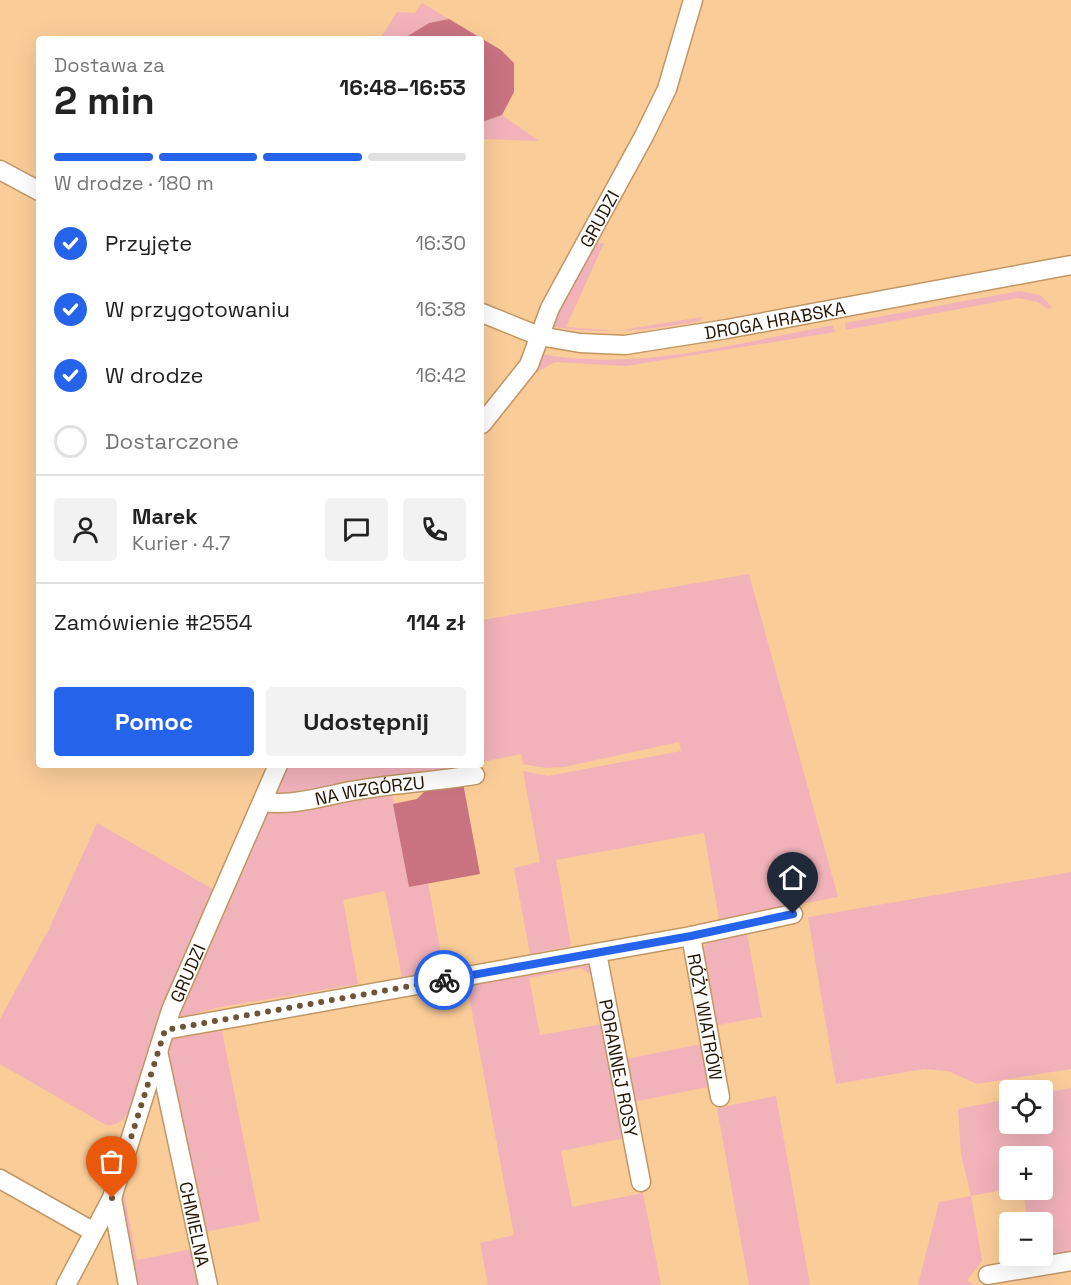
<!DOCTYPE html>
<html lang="pl">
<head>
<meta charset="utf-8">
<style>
  :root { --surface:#fff; --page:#f2f2f2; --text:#222; --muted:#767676; --line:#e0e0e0; --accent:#2563eb }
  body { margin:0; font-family:"Space Grotesk",sans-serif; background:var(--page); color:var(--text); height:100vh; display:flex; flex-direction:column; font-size:22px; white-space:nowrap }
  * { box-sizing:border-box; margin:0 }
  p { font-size:20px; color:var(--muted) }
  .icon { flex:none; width:33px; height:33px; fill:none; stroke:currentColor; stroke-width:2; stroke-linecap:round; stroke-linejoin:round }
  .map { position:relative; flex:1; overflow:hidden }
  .details { position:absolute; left:36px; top:36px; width:448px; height:732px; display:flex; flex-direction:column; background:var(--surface); border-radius:6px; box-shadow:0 6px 24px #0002 }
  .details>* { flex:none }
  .fabs { position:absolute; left:999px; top:1080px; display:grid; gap:12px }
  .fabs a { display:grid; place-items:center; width:54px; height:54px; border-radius:6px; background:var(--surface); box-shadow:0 6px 24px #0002; font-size:30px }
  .pin { position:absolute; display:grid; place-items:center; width:51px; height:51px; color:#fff; margin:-62px -26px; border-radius:50% 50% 50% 0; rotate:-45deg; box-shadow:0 0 6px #0007 }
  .pin .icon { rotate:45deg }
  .courier { position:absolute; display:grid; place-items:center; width:60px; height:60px; margin:-30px; border:4px solid #2563eb; border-radius:50%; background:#fff; color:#222; box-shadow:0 2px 8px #0007 }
  .head em { font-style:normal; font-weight:800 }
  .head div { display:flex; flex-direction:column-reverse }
  .head { display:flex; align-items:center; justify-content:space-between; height:102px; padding:0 18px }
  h1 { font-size:39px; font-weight:800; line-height:45px }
  .bar { display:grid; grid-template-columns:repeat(4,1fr); gap:9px 6px; align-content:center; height:72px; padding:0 18px }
  .bar i { height:8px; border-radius:4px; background:var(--line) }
  .bar .on { background:var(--accent) }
  .bar p { grid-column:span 4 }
  .line { display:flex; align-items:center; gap:15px; padding:0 18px; border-top:2px solid var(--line) }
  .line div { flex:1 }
  .round { display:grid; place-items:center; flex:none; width:63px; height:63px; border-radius:6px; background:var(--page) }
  ol { padding:0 18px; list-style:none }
  li { display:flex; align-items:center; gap:18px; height:66px }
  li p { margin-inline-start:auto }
  li .icon { padding:6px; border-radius:50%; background:var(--accent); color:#fff; stroke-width:4 }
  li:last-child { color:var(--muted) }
  li i { width:33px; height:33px; border:3px solid var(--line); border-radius:50% }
  .action { display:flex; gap:12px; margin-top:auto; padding:12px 18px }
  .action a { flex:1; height:69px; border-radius:6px; background:var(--accent); color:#fff; font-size:24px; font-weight:800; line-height:69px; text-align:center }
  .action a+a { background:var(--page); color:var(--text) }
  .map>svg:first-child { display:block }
</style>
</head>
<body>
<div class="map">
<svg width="1071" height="1285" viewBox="0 0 1071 1285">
  <rect width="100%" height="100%" fill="#facc98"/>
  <!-- green -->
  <g fill="#f1b2ba">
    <path d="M422,3L449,19L429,23L403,39H380L397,12L415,13Z"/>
    <path d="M502,115L539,141L482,139V122Z"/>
    <path d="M604,243L566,327L616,331L702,317L700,321C650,330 605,335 554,327L553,321L593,244Z"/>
    <path d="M1019,291L1040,295L1052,307L1048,309L1038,302L1018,298L846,330L845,323Z"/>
    <path d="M833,325L835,332L626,366L555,362L531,375L540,354C638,372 737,343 833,325Z"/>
    <path d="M749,574L838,897L719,919L704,833L556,860L571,946L530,954L514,868L540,862L523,771L548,776L681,751L679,742L564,767L546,768L523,764L521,754L482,762V620Z"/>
    <path d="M283,765H465L281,800L270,798Z"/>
    <path d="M392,794L409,887L428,883L444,970L402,977L385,891L343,900L358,984L215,1008L180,1018L176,1013L265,810Z"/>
    <path d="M97,823L216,891C192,941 169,990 150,1042C143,1063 139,1095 128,1113C123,1121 116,1126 106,1125L0,1064V1019L49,929Z"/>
    <path d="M1071,872V1069L977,1084L948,1071L924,1069L836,1084L808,917Z"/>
    <path d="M746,928L762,1017L713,1026L699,953L715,934Z"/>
    <path d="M580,959L592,963L593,976L581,968L529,978L540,1035L603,1024L625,1138L561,1151L572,1207L643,1193L661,1285H488L480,1243L514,1235L466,980Z"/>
    <path d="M221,1026L260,1221L205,1232L167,1049L171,1035Z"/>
    <path d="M706,1043L713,1086L633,1102L626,1059Z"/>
    <path d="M1071,1088V1253L1034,1259V1256H1042V1222H1028L1023,1190H1042V1156H1010L1009,1189L971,1196L982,1261L967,1280L973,1285H918L939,1202L971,1196L961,1154L958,1109L1009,1099L1010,1124H1042L1043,1093Z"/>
    <path d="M776,1096L810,1285H749L717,1108Z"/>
    <path d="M122,1184L137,1260L192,1249L200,1285H133L119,1213Z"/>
  </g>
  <!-- forest -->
  <g fill="#c97381">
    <path d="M449,19L501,50L514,63V92L502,115L482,122V39H403L429,23Z"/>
    <path d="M463,783L480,874L409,887L393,804L417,799L425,791Z"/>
  </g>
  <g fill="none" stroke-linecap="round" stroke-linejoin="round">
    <!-- minor casing -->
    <g stroke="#c19663" stroke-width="21">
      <g id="minor">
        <path d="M0,170L39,191"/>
        <path id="s1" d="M482,313L539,336L580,343L625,345L727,329L1071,265"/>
        <path id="s2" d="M482,424L529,365L550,308L644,136L667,89L693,0"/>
        <path id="s3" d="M263,802C297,807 331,793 364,789C401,783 438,781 475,775"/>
        <path id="s4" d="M691,936L720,1097"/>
        <path id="s5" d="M597,953L641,1182"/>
        <path d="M165,1030L691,936L793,914"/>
        <path id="s6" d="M158,1051L208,1285"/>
        <path d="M0,1179L94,1232"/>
        <path d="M112,1198L128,1285"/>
        <path d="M988,1275L1071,1261"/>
        <path id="s7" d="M66,1285L112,1198L171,1010L278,765"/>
      </g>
    </g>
    <!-- minor -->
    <use href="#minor" stroke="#fff" stroke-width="18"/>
  </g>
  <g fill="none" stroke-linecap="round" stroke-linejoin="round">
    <!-- done -->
    <path stroke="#6f5436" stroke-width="6" stroke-dasharray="0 10.8" d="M112,1198L165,1030L444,980"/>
    <!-- route -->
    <path stroke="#2563eb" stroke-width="8" d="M444,980L691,936L793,914"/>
  </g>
  <g text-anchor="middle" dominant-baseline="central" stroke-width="6" stroke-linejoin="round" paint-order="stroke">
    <!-- street labels -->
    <g font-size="18" fill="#241401" stroke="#facc98">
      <text stroke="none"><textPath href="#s2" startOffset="238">GRUDZI</textPath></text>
      <text stroke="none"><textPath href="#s1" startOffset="300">DROGA HRABSKA</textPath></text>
      <text stroke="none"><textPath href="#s3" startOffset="108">NA WZGÓRZU</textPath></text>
      <text stroke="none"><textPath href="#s7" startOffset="336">GRUDZI</textPath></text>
      <text stroke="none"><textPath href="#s4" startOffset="82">RÓŻY WIATRÓW</textPath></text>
      <text stroke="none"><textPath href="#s5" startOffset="117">PORANNEJ ROSY</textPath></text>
      <text stroke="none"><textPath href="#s6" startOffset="177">CHMIELNA</textPath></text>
    </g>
  </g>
</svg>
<div class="fabs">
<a><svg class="icon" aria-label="locate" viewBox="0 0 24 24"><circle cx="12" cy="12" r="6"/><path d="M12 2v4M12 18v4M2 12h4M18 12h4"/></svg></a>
<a>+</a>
<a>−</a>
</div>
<div class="pin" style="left:112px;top:1198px;background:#ea580c"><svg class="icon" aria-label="bag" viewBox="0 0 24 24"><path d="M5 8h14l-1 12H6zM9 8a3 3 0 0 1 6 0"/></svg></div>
<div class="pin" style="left:793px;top:914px;background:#1f2937"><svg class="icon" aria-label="home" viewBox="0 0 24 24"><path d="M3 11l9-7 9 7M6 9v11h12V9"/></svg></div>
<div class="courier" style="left:444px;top:980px"><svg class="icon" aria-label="bike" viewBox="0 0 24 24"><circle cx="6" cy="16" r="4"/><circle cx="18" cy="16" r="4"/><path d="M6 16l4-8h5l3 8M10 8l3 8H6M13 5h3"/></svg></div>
<section class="details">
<div class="head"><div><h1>2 min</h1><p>Dostawa za</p></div><em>16:48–16:53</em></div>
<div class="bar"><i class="on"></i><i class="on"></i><i class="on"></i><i></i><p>W drodze · 180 m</p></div>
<ol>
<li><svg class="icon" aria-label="check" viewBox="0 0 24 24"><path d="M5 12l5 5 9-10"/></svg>Przyjęte<p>16:30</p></li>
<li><svg class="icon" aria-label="check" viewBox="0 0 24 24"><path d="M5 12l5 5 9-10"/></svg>W przygotowaniu<p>16:38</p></li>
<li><svg class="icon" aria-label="check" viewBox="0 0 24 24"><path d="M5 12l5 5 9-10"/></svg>W drodze<p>16:42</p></li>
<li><i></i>Dostarczone</li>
</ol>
<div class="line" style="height:108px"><a class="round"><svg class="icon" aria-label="person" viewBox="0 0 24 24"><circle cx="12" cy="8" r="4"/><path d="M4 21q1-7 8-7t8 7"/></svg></a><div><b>Marek</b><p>Kurier · 4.7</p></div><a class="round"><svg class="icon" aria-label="chat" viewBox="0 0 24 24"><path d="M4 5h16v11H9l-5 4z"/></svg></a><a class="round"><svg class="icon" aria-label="phone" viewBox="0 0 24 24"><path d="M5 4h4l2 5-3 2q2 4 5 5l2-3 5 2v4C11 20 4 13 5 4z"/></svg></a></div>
<div class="line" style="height:78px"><div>Zamówienie #2554</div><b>114 zł</b></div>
<div class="action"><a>Pomoc</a><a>Udostępnij</a></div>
</section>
</div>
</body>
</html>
